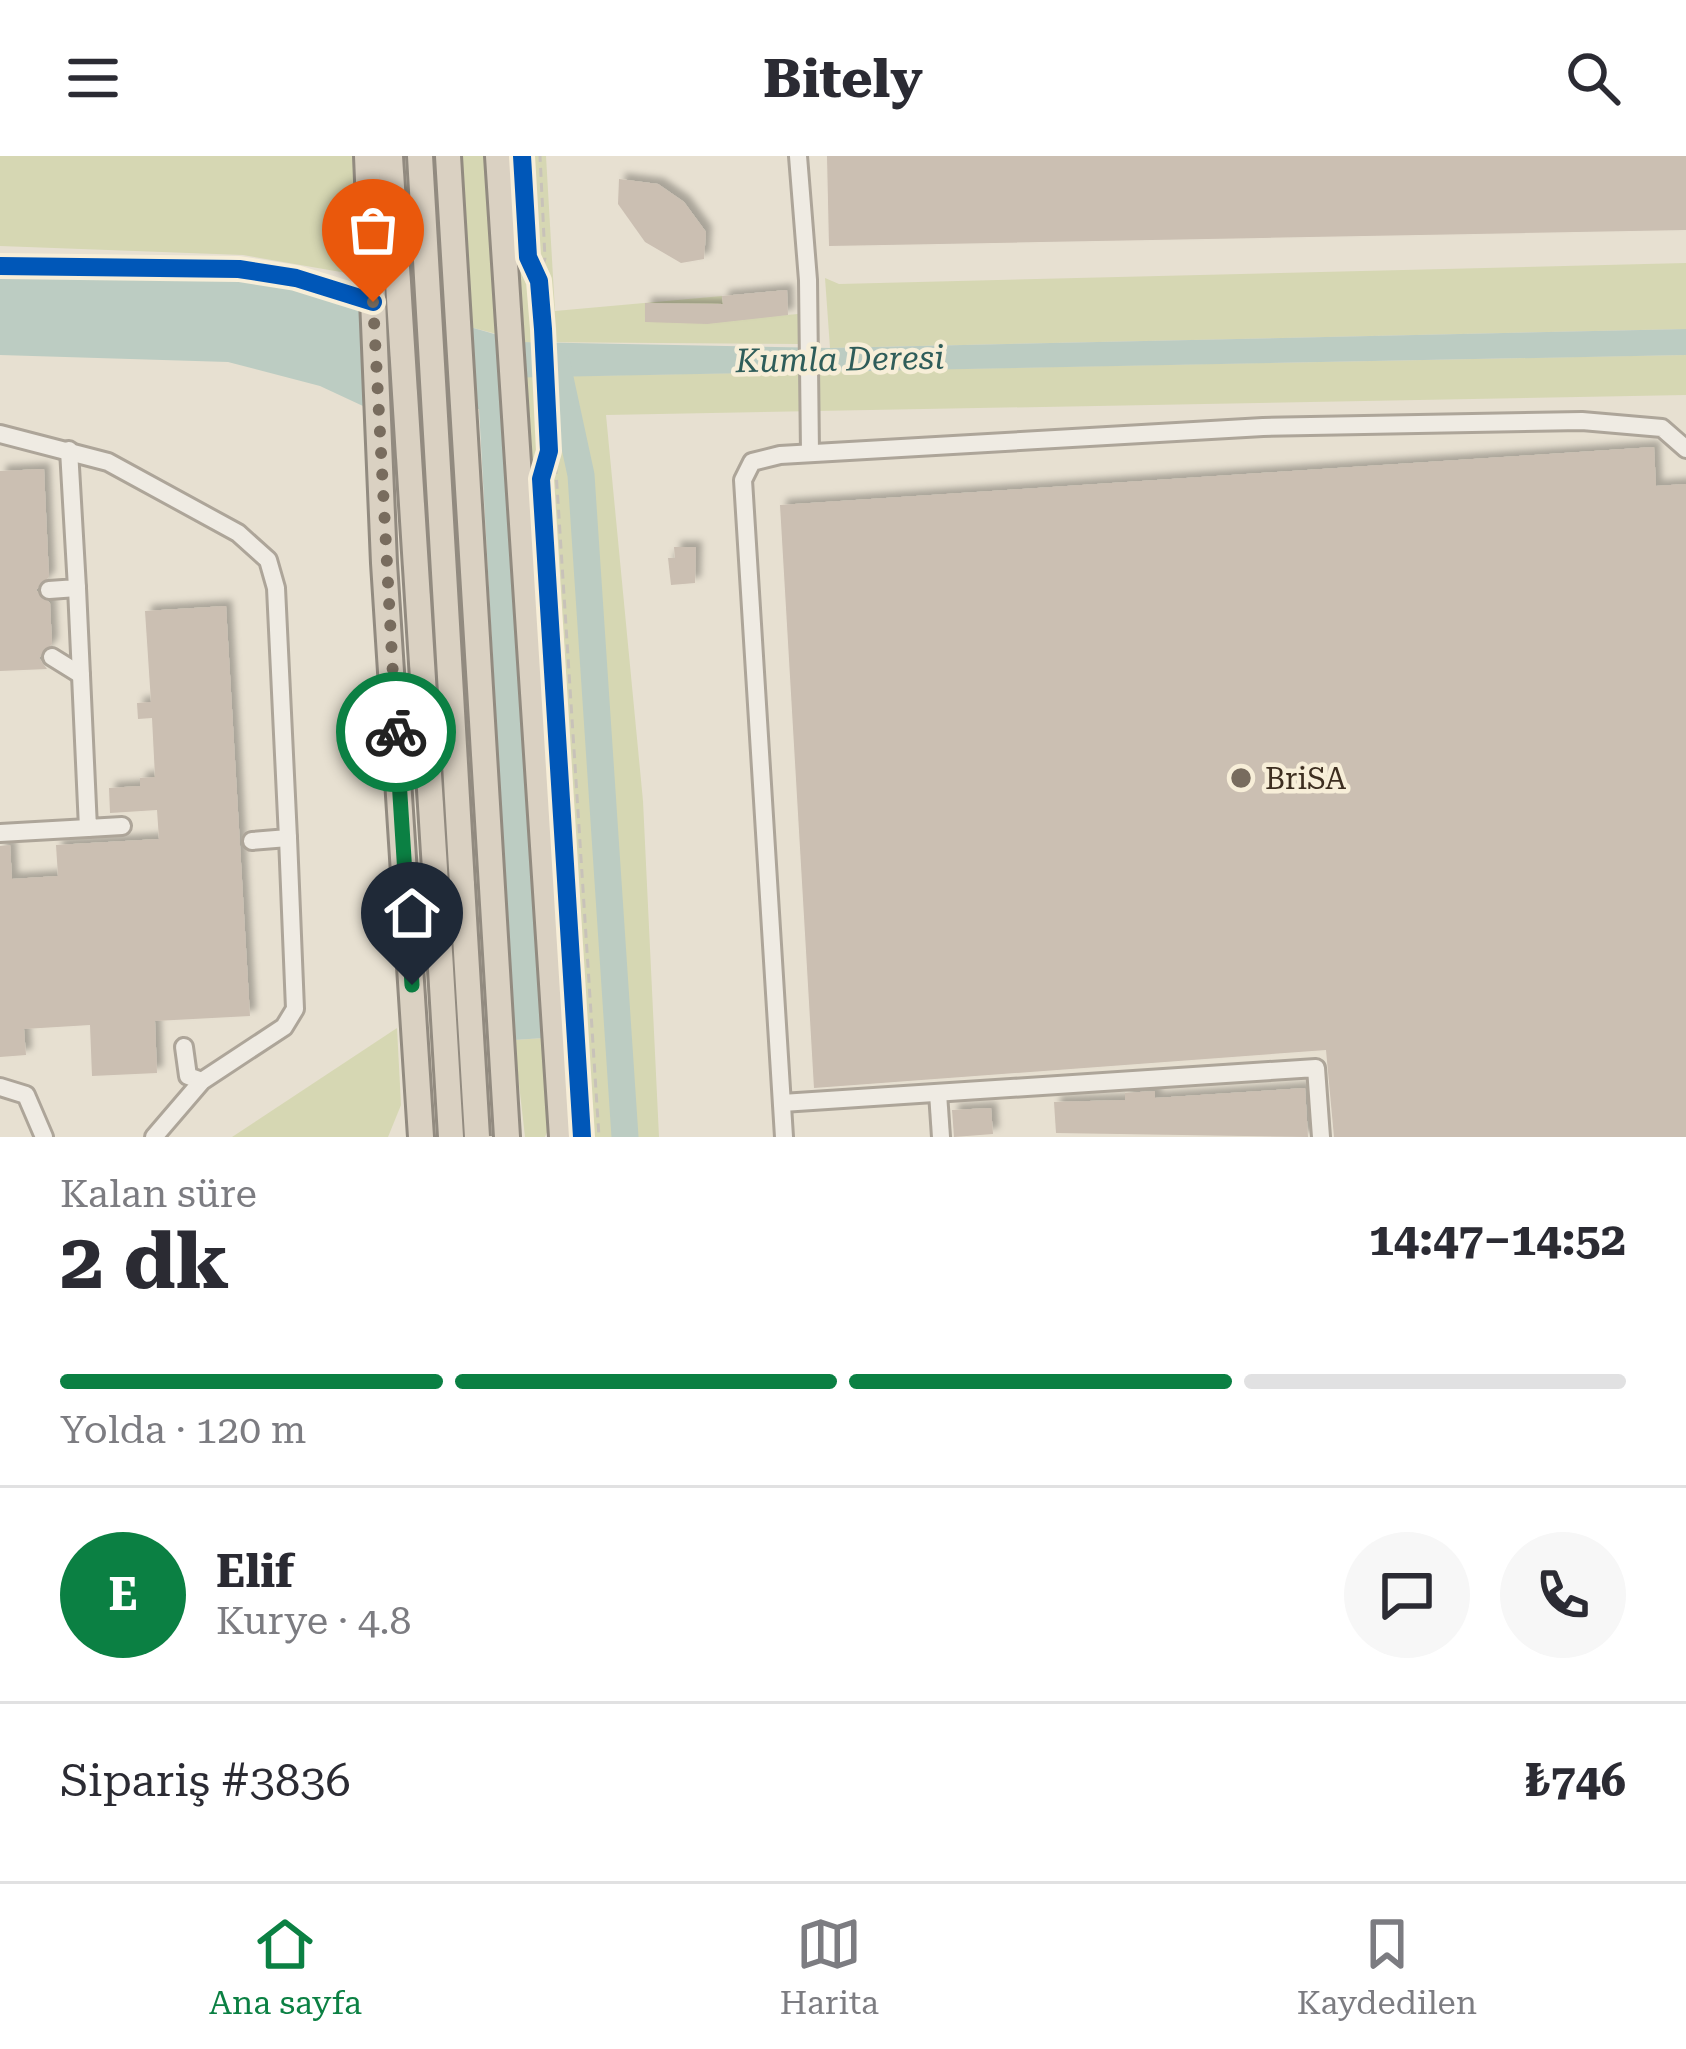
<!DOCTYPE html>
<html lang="tr">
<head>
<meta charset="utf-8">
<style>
  :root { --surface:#fff; --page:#f7f7f7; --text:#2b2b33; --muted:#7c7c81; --line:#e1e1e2; --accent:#0b8043 }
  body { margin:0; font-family:"Roboto Serif",serif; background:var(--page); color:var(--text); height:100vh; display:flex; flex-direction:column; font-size:45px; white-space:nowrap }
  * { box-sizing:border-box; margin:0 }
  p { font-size:39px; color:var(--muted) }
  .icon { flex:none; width:66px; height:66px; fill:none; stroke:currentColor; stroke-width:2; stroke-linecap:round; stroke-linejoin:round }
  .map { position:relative; height:981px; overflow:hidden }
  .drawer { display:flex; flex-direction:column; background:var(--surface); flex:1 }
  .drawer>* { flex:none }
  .pin { position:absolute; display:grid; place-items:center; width:102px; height:102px; color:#fff; margin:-123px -51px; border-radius:50% 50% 50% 0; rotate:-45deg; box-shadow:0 0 12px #0007 }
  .pin .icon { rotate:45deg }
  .courier { position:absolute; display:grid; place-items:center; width:120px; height:120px; margin:-60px; border:9px solid #0b8043; border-radius:50%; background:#fff; color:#222; box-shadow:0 3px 15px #0007 }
  .headline em { font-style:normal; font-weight:700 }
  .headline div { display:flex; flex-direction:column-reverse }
  .headline { display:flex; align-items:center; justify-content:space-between; height:204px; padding:0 60px }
  h1 { font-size:78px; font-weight:700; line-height:90px }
  .bar { display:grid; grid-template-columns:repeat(4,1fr); gap:18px 12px; align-content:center; height:144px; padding:0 60px }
  .bar i { height:15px; border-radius:9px; background:var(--line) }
  .bar .active { background:var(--accent) }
  .bar p { grid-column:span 4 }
  .line { display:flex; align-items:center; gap:30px; padding:0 60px; border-top:3px solid var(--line) }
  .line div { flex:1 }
  .round { display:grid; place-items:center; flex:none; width:126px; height:126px; border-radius:63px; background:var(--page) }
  header { display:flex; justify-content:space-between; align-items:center; height:156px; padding:0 60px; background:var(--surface); font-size:54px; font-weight:700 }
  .menu { display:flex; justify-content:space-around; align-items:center; height:168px; border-top:3px solid var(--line); background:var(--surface); font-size:33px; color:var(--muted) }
  .menu a { display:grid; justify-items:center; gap:6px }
  .menu .active { color:var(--accent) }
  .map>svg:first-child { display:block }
</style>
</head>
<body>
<header><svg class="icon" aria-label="menu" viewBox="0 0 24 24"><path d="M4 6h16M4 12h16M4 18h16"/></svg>Bitely<svg class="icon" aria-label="search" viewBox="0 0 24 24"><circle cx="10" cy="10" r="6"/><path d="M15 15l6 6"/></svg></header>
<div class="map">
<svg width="1686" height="981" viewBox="0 0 1686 981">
  <defs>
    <filter id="shadow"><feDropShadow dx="6" dy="-6" stdDeviation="3" flood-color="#0004"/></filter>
  </defs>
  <rect width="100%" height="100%" fill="#e7e0d1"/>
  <!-- green -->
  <g fill="#d6d7b3">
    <path d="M0,0H356L364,120L243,99L0,90Z"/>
    <path d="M457,0H489L504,180L470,171Z"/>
    <path d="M505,0H546L555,155L722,140L725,164L798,158L800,188L522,186Z"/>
    <path d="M1686,107V173L830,192L825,122L839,128Z"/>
    <path d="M1686,199V239L606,259L643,645L659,981H572L526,221Z"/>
    <path d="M397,872L401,949L388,981H232Z"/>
    <path d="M544,882L551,967L545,981H525L514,884Z"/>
  </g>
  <!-- water -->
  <path fill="#bcccc2" d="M0,116L265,126L337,143L374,162L470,171L522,186L830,192L1686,173V199L499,222L544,882L514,884L479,253L378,257L320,230L228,206L0,199Z"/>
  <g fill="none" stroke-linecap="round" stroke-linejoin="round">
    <!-- river -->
    <path stroke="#bcccc2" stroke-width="27" d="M557,208L581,319L625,981"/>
  </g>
  <!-- building -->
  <g fill="#cbbfb2" filter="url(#shadow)">
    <path d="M827,0H1686V74L829,90Z"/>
    <path d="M619,23L658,28L684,46L706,76L704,103L681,107L645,86L618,48Z"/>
    <path d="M787,134L788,159L707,168L645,166V147L723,148L722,140Z"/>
    <path d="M1654,291L1656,330L1686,328V981H1334L1326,894L814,932L780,349Z"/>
    <path d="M44,313L49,421L36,434L50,447L52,488L39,502L47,513L0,515V315Z"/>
    <path d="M674,391H696L695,427L671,429L668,402H675Z"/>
    <path d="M226,450L250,860L155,865L157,917L92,920L90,869L24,873L26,899L0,901V690L10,689L12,723L58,720L56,689L159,683L157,654L110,657L109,632L140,630V622L155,621L152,562L138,563L137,547L151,546L145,455Z"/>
    <path d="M1305,932L1308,981L1056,977L1054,946L1125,944V937L1155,935V942Z"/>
    <path d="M991,952L993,978L954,981L952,954Z"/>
  </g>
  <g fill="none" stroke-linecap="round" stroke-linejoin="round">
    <!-- minor casing -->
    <g stroke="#ada599" stroke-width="22">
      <g id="minor">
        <path d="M798,0L808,124L810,297"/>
        <path d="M0,110L239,113L296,122L373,146"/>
        <path d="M0,278L108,306L238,377L268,404L276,432L288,682L252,685"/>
        <path d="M77,432L88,672L122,670"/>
        <path d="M49,434L77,432L69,294"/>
        <path d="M52,501L81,519"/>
        <path d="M0,677L88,672"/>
        <path d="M184,891L188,920L202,925"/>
        <path d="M0,931L26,939L44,981"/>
        <path d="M938,937L941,981"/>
        <path d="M782,947L1316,912L1321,981"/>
        <path d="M154,981L202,925L284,871L295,853L288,682"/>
        <path d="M784,981L743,324L752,306L780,299L1263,271L1582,265L1662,272L1686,293"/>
      </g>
    </g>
    <!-- highway casing -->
    <g stroke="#928b80" stroke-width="30">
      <g id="highway">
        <path d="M367,0L384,407L421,981"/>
        <path d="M390,0L436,729"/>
        <path d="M420,0L462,729"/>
        <path d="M448,0L507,981"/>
        <path d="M498,0L562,981"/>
      </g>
    </g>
    <!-- path -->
    <g stroke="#c8c2b9" stroke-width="3" stroke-dasharray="9 6" stroke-linecap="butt">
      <path d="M539,125L545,102L540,0"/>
      <path d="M549,295L556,315L599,981"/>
    </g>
    <!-- minor -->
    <use href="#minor" stroke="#efebe3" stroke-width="16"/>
    <!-- highway -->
    <use href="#highway" stroke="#dad1c2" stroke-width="24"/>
    <!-- highway-bridge casing -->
    <g stroke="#928b80" stroke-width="30" stroke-linecap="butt">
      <g id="highway-bridge">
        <path d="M436,729L451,981"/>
        <path d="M462,729L477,981"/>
      </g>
    </g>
    <!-- highway-bridge -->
    <use href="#highway-bridge" stroke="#dad1c2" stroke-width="24"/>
    <!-- cycleway casing -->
    <g stroke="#f7eed8" stroke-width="26">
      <g id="cycleway">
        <path d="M522,0L528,101L539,125L543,173L549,295L541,323L582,981"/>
        <path d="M0,110L239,113L296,122L373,146"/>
      </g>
    </g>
    <!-- cycleway -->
    <use href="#cycleway" stroke="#0057b8" stroke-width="18"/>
  </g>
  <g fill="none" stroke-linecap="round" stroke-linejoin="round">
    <!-- done -->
    <path stroke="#786c5e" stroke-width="12" stroke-dasharray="0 21.6" d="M373,146L396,576"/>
    <!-- route -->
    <path stroke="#0b8043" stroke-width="15" d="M396,576L412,829"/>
  </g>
  <!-- markers -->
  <circle fill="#786c5e" stroke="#f7eed8" stroke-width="4.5" cx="1241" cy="622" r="12"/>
  <g text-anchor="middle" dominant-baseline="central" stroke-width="9" stroke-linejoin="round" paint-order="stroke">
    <!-- poi labels -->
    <g font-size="30" fill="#3d2e20" stroke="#f7eed8" text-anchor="start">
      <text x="1265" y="622">BriSA</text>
    </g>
    <!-- water labels -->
    <g font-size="33" font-style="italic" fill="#2f5d5a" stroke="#f7eed8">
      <text transform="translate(840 203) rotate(-1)">Kumla Deresi</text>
    </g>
  </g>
</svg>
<div class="pin" style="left:373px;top:146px;background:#ea580c"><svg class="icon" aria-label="bag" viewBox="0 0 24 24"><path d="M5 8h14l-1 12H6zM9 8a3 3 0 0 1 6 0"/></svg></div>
<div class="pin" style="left:412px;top:829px;background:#1f2937"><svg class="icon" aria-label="home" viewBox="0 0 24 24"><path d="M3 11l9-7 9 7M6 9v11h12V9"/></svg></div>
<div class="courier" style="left:396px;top:576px"><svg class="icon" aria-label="bike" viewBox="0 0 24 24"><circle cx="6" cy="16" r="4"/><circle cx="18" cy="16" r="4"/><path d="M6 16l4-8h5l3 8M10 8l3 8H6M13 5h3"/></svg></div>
</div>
<section class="drawer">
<div class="headline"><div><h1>2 dk</h1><p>Kalan süre</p></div><em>14:47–14:52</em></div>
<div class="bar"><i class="active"></i><i class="active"></i><i class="active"></i><i></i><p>Yolda · 120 m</p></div>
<div class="line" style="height:216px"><b class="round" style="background:var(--accent);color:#fff">E</b><div><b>Elif</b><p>Kurye · 4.8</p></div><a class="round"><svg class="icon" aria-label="chat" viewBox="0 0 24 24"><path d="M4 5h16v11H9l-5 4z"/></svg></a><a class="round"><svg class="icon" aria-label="phone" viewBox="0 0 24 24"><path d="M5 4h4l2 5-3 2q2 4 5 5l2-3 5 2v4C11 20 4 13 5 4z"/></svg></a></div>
<div class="line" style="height:156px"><div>Sipariş #3836</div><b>₺746</b></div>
</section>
<nav class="menu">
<a class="active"><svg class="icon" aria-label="home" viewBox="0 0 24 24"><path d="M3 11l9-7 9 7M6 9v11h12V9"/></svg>Ana sayfa</a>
<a><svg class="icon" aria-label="map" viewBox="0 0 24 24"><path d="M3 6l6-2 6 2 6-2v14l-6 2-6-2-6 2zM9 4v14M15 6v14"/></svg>Harita</a>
<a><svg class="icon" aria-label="saved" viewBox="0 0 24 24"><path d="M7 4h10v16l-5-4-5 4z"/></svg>Kaydedilen</a>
</nav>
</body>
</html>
